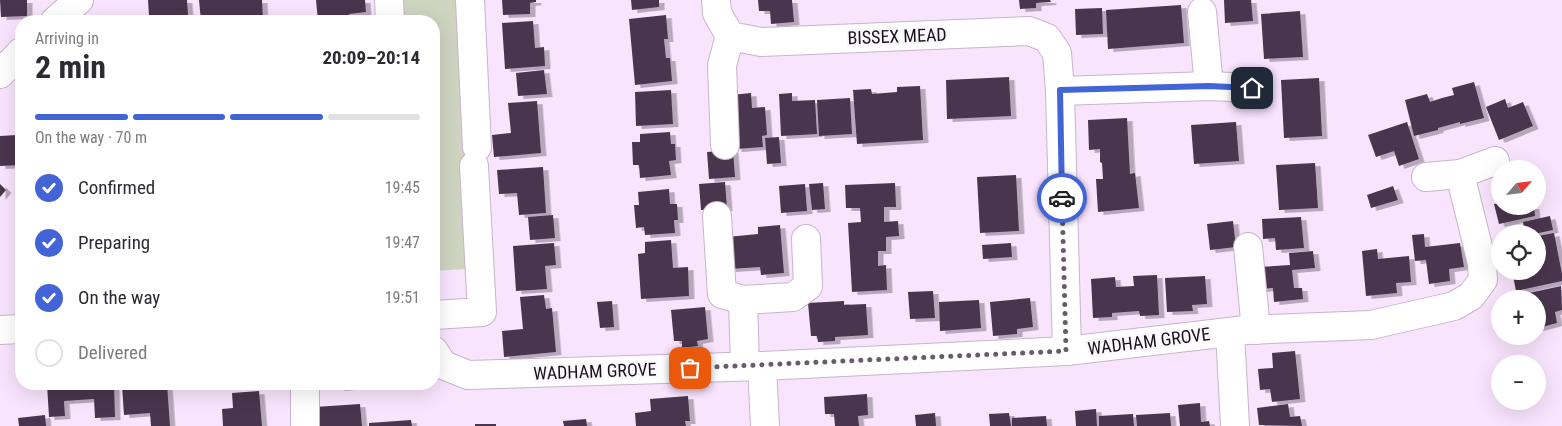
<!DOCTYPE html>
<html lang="en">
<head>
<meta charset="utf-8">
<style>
  :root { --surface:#fff; --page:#f2f2f3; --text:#2b2b33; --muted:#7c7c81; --line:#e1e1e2; --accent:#4264d6 }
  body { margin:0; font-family:"Roboto Condensed",sans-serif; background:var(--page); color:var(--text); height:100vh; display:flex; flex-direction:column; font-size:19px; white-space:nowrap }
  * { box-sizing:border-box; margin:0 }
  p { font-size:16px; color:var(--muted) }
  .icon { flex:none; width:28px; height:28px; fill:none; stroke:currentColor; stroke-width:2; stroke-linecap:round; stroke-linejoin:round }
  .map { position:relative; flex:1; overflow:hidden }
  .drawer { position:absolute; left:15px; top:15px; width:425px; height:375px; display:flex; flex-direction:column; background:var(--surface); border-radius:20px; box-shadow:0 5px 20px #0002 }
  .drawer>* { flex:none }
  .needle { width:32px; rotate:62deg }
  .tools { position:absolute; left:1491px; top:160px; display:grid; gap:10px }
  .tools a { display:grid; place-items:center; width:55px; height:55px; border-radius:50%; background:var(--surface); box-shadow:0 5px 20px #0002; font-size:25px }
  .pin { position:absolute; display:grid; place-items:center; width:42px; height:42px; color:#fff; margin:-21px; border-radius:10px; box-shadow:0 2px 8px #0006 }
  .courier { position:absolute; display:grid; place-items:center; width:50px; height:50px; margin:-25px; border:4px solid #4264d6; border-radius:50%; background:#fff; color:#222; box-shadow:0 1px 6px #0007 }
  .head em { font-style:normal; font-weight:700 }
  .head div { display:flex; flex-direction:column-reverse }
  .head { display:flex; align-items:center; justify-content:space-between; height:85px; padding:0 20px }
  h1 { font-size:32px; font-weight:700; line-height:38px }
  .bar { display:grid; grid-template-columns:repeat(4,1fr); gap:8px 5px; align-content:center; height:60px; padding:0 20px }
  .bar i { height:6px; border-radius:4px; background:var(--line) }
  .bar .active { background:var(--accent) }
  .bar p { grid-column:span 4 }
  ol { padding:0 20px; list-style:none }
  li { display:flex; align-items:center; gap:15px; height:55px }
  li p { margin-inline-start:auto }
  li .icon { padding:5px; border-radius:50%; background:var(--accent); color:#fff; stroke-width:4 }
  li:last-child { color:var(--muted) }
  li i { width:28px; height:28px; border:2px solid var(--line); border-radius:50% }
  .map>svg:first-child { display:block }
</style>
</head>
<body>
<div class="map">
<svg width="1562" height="426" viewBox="0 0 1562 426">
  <defs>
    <filter id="shadow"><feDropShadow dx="5.5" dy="3" stdDeviation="0" flood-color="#0004"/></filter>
  </defs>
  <rect width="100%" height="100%" fill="#f8e4fd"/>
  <!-- green -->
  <path fill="#ced4c0" d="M394,0H464L480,268L434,271V21H394Z"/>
  <!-- building -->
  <g fill="#49364e" filter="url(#shadow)">
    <path d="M0,0H27V16L1,17Z"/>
    <path d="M148,0H187L188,15L149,16Z"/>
    <path d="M199,0H262L263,21H201Z"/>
    <path d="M316,0H365L366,12L349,14V21H318Z"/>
    <path d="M502,0H536V2L530,3V14L503,15Z"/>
    <path d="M631,0H659V7L632,10Z"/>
    <path d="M758,0H792L794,22L771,24L770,11H759Z"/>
    <path d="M1019,0H1050L1051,2L1036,3V8L1020,9Z"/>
    <path d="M1224,0H1251L1253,21L1225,23Z"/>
    <path d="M1181,5L1184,43L1108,49L1106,10Z"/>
    <path d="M1102,8L1103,34L1076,35L1075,9Z"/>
    <path d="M1300,11L1303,57L1264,59L1261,14Z"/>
    <path d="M666,15L668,39H664L666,58H670L672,81L635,85L629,19Z"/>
    <path d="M533,21L535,48L544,47L545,66L505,69L502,23Z"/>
    <path d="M544,70L547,94L518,96L516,73Z"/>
    <path d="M1009,77L1011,116L947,119L946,80Z"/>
    <path d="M1319,78L1322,136L1284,138L1281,80Z"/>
    <path d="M1474,82L1484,118L1460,124V122L1438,128V130L1414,136L1405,100L1427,94L1430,102L1442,98L1454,95L1452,88Z"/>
    <path d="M920,86L923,140L857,144L853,90L871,89L872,94L897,92V87Z"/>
    <path d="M671,90L673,124L636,126L635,92Z"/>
    <path d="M751,93L752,108L765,107L767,135L762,136L763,147L736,149L731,95Z"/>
    <path d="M792,93V101L815,100L817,134L781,136L779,94Z"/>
    <path d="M850,98L852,134L819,136L817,100Z"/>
    <path d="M1505,99L1508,108L1523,102L1533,126L1499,140L1486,107Z"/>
    <path d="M537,101L541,153L494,157L492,135L511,133L508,103Z"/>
    <path d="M1127,118L1130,174L1135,173L1139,208L1098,212L1096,179H1103L1102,163L1100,162V149L1089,150L1088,120Z"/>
    <path d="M1236,122L1239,161L1194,164L1191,125Z"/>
    <path d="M1407,122L1419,159L1399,166L1394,151L1376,157L1368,135Z"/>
    <path d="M17,128H21V165L0,166V136L17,135Z"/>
    <path d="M670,132L671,144H675L676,160L669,161L671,175L640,178L639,165H633L632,142H640V134Z"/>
    <path d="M779,137L781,163L767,164L765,138Z"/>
    <path d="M733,150L735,177L709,179L707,152Z"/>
    <path d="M1315,163L1318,208L1279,210L1276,165Z"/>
    <path d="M543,167L546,213L519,215L517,193L499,194L497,170Z"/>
    <path d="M1016,175L1019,231L980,233L977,177Z"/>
    <path d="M725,182L727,208L701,210L699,184Z"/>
    <path d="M823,183L825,209L812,210L809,184Z"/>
    <path d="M895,183L896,207H884V222L898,221L899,236L886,237V251H878V266L886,265L887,290L852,292L848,223L861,222L860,208H846L845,185Z"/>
    <path d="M0,184L6,190L0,197Z"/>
    <path d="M805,184L807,211L781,213L779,186Z"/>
    <path d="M1393,186L1398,200L1371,208L1367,195Z"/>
    <path d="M669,189L670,204H677L678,220H674L675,233L645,235L644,227L636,228L634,205H639L638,192Z"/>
    <path d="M1500,203V206H1534L1535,216L1499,224L1494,204Z"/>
    <path d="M553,215L555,238L530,240L528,217Z"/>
    <path d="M1550,216L1553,230L1534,234H1525L1523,222Z"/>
    <path d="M1301,217L1304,248L1276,250L1275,238L1263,239L1262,219Z"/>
    <path d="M1233,221L1236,247L1210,250L1207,224Z"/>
    <path d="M780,225L784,273L761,275L760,267L730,269L727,237L758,234V227Z"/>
    <path d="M1554,233L1562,274V281L1516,291L1512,271H1538V236Z"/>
    <path d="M1424,234L1425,247L1460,243L1464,267L1449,269L1450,281L1429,284L1426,260L1415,261L1412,235Z"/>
    <path d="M671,240L673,268L688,267L689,296L641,299L638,254L645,253V242Z"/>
    <path d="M554,243L556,265L545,266L547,289L516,291L513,246Z"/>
    <path d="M1011,243L1012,257L983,259L982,245Z"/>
    <path d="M1377,249L1378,259L1409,256L1411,282L1396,283L1397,293L1366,296L1362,251Z"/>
    <path d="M1313,251L1315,268L1292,270L1294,288H1302L1303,299L1274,302L1273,288L1260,289L1258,267L1290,265L1289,253Z"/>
    <path d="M1157,275L1159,315L1140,316L1139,311L1112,313V317L1093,318L1091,279L1115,277L1116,287L1134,286L1133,276Z"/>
    <path d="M1205,276L1207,304L1192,305L1193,311L1167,312L1165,278Z"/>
    <path d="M1561,286L1562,310L1555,312L1557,323L1538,328V299H1525L1524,294Z"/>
    <path d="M933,291L935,318L910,319L908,292Z"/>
    <path d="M544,295L546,309L552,308L556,352L504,357L502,331L523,329L520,297Z"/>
    <path d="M1030,298L1033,327L1017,329V334L993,336L990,302Z"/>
    <path d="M979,300L981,328L940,331L939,302Z"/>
    <path d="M612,301L614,327L600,328L597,302Z"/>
    <path d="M844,301V305L866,304L868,335L835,337V341L818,342L817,336H811L808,303Z"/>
    <path d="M705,307L708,339L697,341L698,346L682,348V341H674L671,310Z"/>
    <path d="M1295,351L1300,399L1272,402L1270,389L1260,390L1258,369L1273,368L1272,353Z"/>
    <path d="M47,384H114L115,417L95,418L94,399L64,401L65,416L49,417Z"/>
    <path d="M142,384H167L170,426H151L150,413L124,415L122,385Z"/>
    <path d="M339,384H371V385L339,388Z"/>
    <path d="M259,391L262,426H223L222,409L233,408L232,393Z"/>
    <path d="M867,394L868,415L858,416L859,426H835L834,414H825L824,397Z"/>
    <path d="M688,396L690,421H685L686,426H636L635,413L651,411L650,399Z"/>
    <path d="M1200,403L1201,422L1209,421L1210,426H1180L1178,405Z"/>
    <path d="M360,404L362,426H317L315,407Z"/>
    <path d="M1288,404L1290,417L1300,416L1302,426L1259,425L1257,408Z"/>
    <path d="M1096,409L1097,426H1076L1075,411Z"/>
    <path d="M935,413L936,426H916L915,415Z"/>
    <path d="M1009,413L1011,426H990L989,414Z"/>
    <path d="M1170,413L1171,426H1137L1136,415Z"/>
    <path d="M1133,414L1134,426H1099V416Z"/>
    <path d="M45,415L46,426H19L18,418Z"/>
    <path d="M1046,416L1047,426H1012V418Z"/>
    <path d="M586,419L587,426H564L563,421Z"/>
    <path d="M411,420L412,426H369V423Z"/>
    <rect x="475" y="424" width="21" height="2"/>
  </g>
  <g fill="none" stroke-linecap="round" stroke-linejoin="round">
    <!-- minor casing -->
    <g stroke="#c8b4cc" stroke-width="30">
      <g id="minor">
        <path d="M389,0L390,21"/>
        <path d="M470,0L477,147"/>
        <path d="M716,0L717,13L730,36L761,42L1029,31L1047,38L1057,53L1060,91L1067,351"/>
        <path d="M1202,12L1209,86"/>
        <path d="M55,21L79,0"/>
        <path d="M0,74L21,52"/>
        <path d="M1060,91L1209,86L1252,88"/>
        <path d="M725,145L722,65L730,36"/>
        <path d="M1426,177L1460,174L1495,161"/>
        <path d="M717,216L722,294L743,300"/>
        <path d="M1248,247L1256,330"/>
        <path d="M434,315L482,312L474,166"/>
        <path d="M0,330L21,329"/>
        <path d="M1230,332L1235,426"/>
        <path d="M434,351L443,365L468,375L762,366L1067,351L1246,330L1371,325L1454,306L1471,296L1483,280L1482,263L1460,174"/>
        <path d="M745,366L743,300L793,297L808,286L806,239"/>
        <path d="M762,366L765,426"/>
        <path d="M305,384V426"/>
      </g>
    </g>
    <!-- minor -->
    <use href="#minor" stroke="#fff" stroke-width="28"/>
  </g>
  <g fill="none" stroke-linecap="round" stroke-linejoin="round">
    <!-- done -->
    <path stroke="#685c6a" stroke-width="5" stroke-dasharray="0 9" d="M690,368L1066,351L1062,198"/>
    <!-- route -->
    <path stroke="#4264d6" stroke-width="6" d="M1062,198L1060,90L1209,86L1252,88"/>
  </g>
  <g text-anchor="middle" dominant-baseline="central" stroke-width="5" stroke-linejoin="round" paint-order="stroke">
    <!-- street labels -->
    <g font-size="18" fill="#1a131b" stroke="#fbf7fc">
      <text transform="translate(897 36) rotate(-2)">BISSEX MEAD</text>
      <text transform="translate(1149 341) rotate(-7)">WADHAM GROVE</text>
      <text transform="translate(595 371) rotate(-2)">WADHAM GROVE</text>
    </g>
  </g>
</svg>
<div class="tools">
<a><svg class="needle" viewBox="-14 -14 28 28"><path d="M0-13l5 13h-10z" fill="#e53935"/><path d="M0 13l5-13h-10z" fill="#7c7c81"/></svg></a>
<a><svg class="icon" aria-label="locate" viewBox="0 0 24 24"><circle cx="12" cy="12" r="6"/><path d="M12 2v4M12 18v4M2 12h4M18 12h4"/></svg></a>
<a>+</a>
<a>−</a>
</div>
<div class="pin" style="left:690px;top:368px;background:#ea580c"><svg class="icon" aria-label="bag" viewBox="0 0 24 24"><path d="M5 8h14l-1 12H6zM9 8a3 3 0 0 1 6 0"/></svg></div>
<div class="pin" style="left:1252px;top:88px;background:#1f2937"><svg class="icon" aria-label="home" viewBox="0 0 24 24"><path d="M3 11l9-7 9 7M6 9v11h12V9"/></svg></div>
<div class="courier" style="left:1062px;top:198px"><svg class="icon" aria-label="car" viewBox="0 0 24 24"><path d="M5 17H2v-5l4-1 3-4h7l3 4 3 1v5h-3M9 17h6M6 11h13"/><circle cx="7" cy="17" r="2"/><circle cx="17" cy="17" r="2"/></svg></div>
<section class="drawer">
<div class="head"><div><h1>2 min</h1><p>Arriving in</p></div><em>20:09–20:14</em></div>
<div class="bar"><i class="active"></i><i class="active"></i><i class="active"></i><i></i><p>On the way · 70 m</p></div>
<ol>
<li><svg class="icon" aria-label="check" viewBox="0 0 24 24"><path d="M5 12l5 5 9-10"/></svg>Confirmed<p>19:45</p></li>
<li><svg class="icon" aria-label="check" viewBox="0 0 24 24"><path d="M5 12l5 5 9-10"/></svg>Preparing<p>19:47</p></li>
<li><svg class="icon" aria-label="check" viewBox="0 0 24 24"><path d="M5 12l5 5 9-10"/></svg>On the way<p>19:51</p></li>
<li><i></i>Delivered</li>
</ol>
</section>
</div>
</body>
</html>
